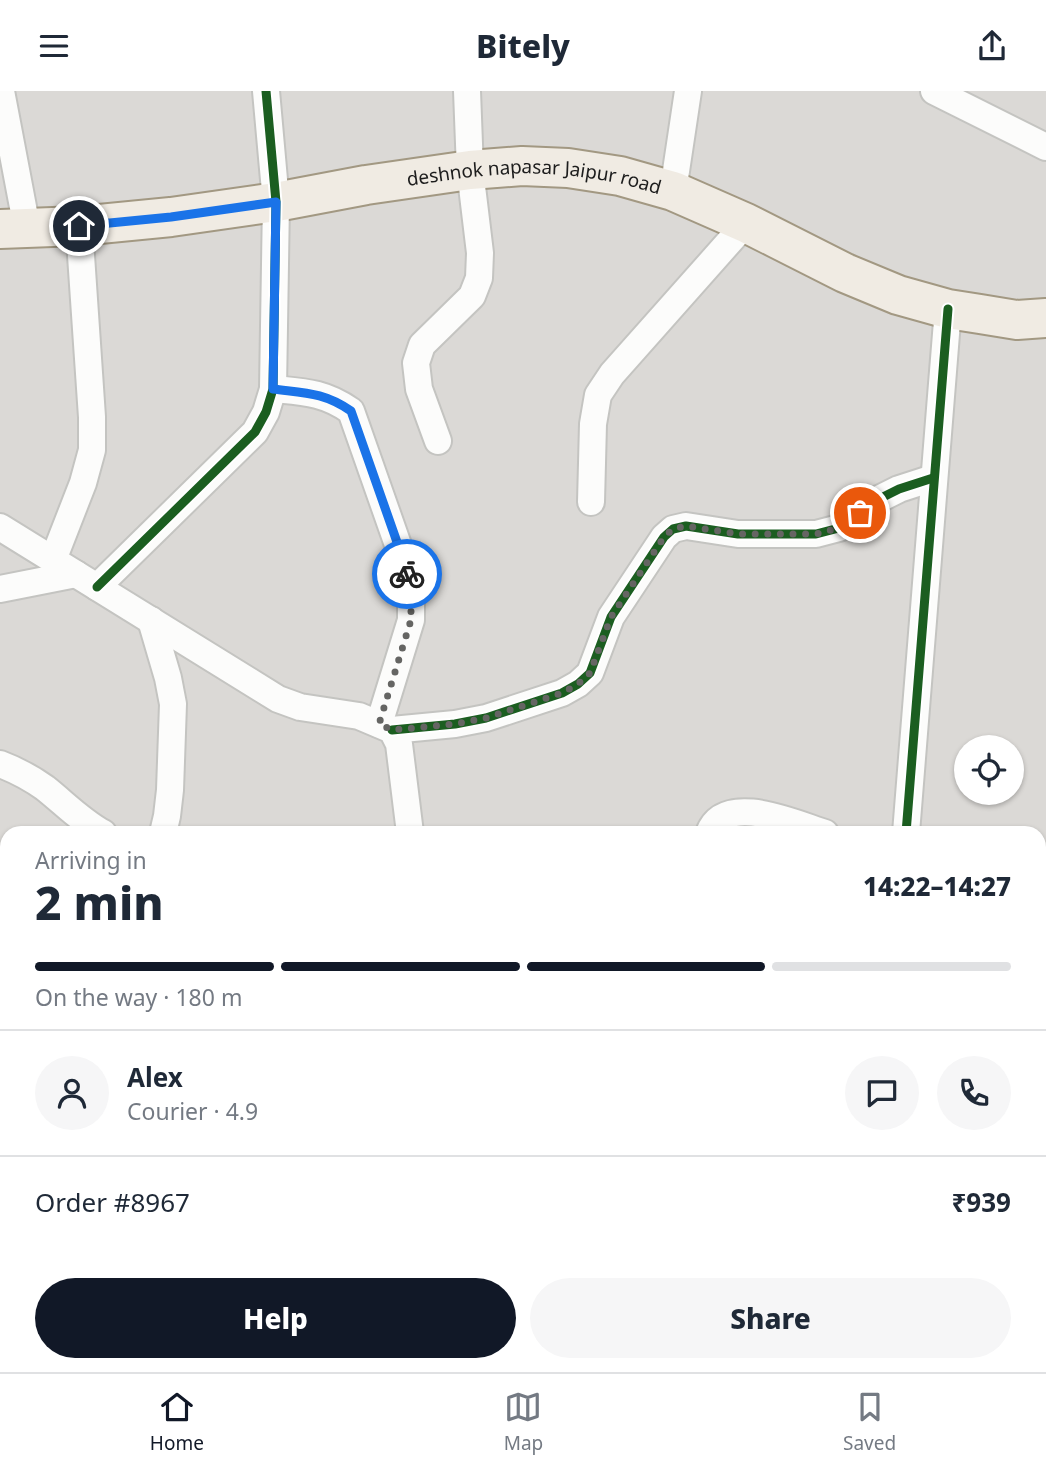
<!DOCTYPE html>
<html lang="en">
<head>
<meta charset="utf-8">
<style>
  :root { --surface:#fff; --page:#f6f6f7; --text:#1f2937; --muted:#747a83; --line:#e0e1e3; --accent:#111827 }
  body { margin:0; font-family:"Noto Sans",sans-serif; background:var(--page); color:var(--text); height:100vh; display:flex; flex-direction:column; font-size:26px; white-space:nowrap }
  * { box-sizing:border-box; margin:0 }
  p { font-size:23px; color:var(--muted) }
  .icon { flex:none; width:38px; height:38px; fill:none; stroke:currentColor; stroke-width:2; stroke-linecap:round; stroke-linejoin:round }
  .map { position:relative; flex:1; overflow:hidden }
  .sheet { position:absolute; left:0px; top:735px; width:1046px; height:546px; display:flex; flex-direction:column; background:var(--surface); border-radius:21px 21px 0 0; box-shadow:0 2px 5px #0004 }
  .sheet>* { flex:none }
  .buttons { position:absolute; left:954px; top:644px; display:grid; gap:14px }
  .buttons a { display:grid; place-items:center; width:70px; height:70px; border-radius:50%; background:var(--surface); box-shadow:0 2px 5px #0004; font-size:35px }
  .pin { position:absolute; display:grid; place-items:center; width:60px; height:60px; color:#fff; margin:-30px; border:4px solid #fff; border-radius:50%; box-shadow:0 2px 7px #0007 }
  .courier { position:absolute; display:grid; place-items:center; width:70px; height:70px; margin:-35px; border:5px solid #1a73e8; border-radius:50%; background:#fff; color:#222; box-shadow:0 2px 9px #0007 }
  .summary em { font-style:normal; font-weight:800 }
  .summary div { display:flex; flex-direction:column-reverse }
  .summary { display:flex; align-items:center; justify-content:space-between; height:119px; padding:0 35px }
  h1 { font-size:46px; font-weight:800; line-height:52px }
  .bar { display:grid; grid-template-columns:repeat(4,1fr); gap:10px 7px; align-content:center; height:84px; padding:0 35px }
  .bar i { height:9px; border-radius:5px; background:var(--line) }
  .bar .on { background:var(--accent) }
  .bar p { grid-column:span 4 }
  .line { display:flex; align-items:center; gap:18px; padding:0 35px; border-top:2px solid var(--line) }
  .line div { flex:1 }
  .round { display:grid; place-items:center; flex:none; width:74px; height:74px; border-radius:37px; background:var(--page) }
  .primary-button { display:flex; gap:14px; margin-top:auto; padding:14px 35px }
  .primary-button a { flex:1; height:80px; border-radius:42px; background:var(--accent); color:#fff; font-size:28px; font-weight:800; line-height:80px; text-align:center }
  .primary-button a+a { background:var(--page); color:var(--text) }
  header { display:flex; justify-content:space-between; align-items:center; height:91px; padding:0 35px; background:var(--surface); font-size:32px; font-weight:800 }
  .tab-bar { display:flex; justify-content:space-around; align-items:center; height:98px; border-top:2px solid var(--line); background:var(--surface); font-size:19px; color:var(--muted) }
  .tab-bar a { display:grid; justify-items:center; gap:4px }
  .tab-bar .on { color:var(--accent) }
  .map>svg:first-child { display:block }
</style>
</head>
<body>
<header><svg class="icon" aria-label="menu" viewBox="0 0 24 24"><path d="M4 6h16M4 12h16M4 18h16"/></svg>Bitely<svg class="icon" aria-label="share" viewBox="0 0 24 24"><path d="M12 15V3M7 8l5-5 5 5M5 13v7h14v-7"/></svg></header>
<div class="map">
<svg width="1046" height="1281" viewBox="0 0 1046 1281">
  <rect width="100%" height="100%" fill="#eceae4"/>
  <!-- residential -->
  <path fill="#dbd9d6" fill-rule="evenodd" d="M0,0H1046V1281H0ZM966,656H1012V702H966ZM7,742H1040V1274H7Z"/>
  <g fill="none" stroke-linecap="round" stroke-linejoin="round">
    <!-- minor casing -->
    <g stroke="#c4c4c1" stroke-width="30">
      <g id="minor">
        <path d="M1,0L27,137"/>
        <path d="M934,0L1046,56"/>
        <path d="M673,100L688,0"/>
        <path d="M273,298C304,301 324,301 351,320L404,471L411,502V529L379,633"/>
        <path d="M438,350L419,298L416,272L422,254L472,205L479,187L480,162L470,79L467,0"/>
        <path d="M591,411L593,333L598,304L612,283L746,132"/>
        <path d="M0,436L278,608L300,616L359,625L392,639L399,653L410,742"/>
        <path d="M53,469L83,392L92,359V326L79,135"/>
        <path d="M97,496L255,341L266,321L273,298L276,111L266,0"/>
        <path d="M0,498L76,483"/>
        <path d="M151,529L168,587L173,613L170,699L167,725L163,742"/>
        <path d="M392,639L455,633L486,627L562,602L578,593L590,582L611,526L664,446L673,438L686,435L738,443H816L839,437L881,407L899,398L933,387"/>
        <path d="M0,673C16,679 31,687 45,697C64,712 81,730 103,742"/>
        <path d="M709,742C725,700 796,733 825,742"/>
        <path d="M906,742L948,218"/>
        <path d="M0,832L7,840"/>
        <path d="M1040,978L1046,979"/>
        <path d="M0,1176L7,1172"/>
        <path d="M130,1274L131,1281"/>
        <path d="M722,1274L724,1281"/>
        <path d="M331,1281V1274"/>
        <path d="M868,1281V1274"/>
      </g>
    </g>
    <!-- primary casing -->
    <g stroke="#a29882" stroke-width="42">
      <g id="primary">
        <path id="s1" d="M0,138L79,135L171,126L276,111L366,94L470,79L522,75L568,77L620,85L673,100L746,132L845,182L898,204L948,218L980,223L1017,229L1046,227"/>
      </g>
    </g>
    <!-- minor -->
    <use href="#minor" stroke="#fcfcfb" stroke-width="26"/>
    <!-- primary -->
    <use href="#primary" stroke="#f0ebe3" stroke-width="38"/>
    <!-- cycleway casing -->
    <g stroke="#fff" stroke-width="13">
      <g id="cycleway">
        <path d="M97,496L255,341L266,321L273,298L276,111L266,0"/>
        <path d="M392,639L455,633L486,627L562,602L578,593L590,582L611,526L664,446L673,438L686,435L738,443H816L839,437L881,407L899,398L933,387"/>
        <path d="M906,742L948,218"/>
      </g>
    </g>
    <!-- cycleway -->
    <use href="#cycleway" stroke="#1b5e20" stroke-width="9"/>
  </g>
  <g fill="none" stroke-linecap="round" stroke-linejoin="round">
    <!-- done -->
    <path stroke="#656563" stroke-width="7" stroke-dasharray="0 12.6" d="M407,483L411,502V529L379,633L392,639L455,633L486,627L562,602L578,593L590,582L611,526L664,446L673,438L686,435L738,443H816L839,437L860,422"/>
    <!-- route -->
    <path stroke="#1a73e8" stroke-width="9" d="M79,135L171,126L276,111L273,298C304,302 324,301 351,320L404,471L407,483"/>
  </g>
  <g text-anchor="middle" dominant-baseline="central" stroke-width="5" stroke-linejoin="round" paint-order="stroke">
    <!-- street labels -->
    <g font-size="19" fill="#1d1d1d" stroke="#fff">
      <text stroke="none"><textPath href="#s1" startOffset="539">deshnok napasar Jaipur road</textPath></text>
    </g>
  </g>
</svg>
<div class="buttons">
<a><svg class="icon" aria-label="locate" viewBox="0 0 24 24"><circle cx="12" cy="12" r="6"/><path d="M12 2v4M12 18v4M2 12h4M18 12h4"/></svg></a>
</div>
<div class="pin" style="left:860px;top:422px;background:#ea580c"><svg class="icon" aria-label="bag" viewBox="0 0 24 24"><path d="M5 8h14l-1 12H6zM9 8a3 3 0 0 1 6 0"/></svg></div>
<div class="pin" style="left:79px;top:135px;background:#1f2937"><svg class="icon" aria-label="home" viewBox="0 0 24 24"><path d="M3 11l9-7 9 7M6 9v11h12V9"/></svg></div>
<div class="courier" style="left:407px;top:483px"><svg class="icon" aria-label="bike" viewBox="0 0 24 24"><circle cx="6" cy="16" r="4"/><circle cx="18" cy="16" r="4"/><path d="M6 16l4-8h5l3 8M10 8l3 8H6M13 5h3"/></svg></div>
<section class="sheet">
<div class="summary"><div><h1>2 min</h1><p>Arriving in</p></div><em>14:22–14:27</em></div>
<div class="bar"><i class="on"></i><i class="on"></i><i class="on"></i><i></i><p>On the way · 180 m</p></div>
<div class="line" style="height:126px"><a class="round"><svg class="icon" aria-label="person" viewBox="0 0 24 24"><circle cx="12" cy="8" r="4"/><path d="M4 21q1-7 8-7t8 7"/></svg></a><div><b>Alex</b><p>Courier · 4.9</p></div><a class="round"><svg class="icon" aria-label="chat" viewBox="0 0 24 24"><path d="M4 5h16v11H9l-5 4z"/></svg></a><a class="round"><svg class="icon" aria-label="phone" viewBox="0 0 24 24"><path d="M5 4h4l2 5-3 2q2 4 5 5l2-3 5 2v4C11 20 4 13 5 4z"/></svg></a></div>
<div class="line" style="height:91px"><div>Order #8967</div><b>₹939</b></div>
<div class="primary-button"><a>Help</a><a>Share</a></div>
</section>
</div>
<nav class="tab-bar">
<a class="on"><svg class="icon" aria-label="home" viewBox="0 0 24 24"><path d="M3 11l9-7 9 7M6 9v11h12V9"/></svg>Home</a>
<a><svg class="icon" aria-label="map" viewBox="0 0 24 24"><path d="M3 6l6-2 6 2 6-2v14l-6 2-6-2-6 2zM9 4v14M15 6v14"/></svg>Map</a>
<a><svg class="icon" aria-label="saved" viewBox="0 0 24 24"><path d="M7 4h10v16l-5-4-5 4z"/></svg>Saved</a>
</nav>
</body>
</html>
